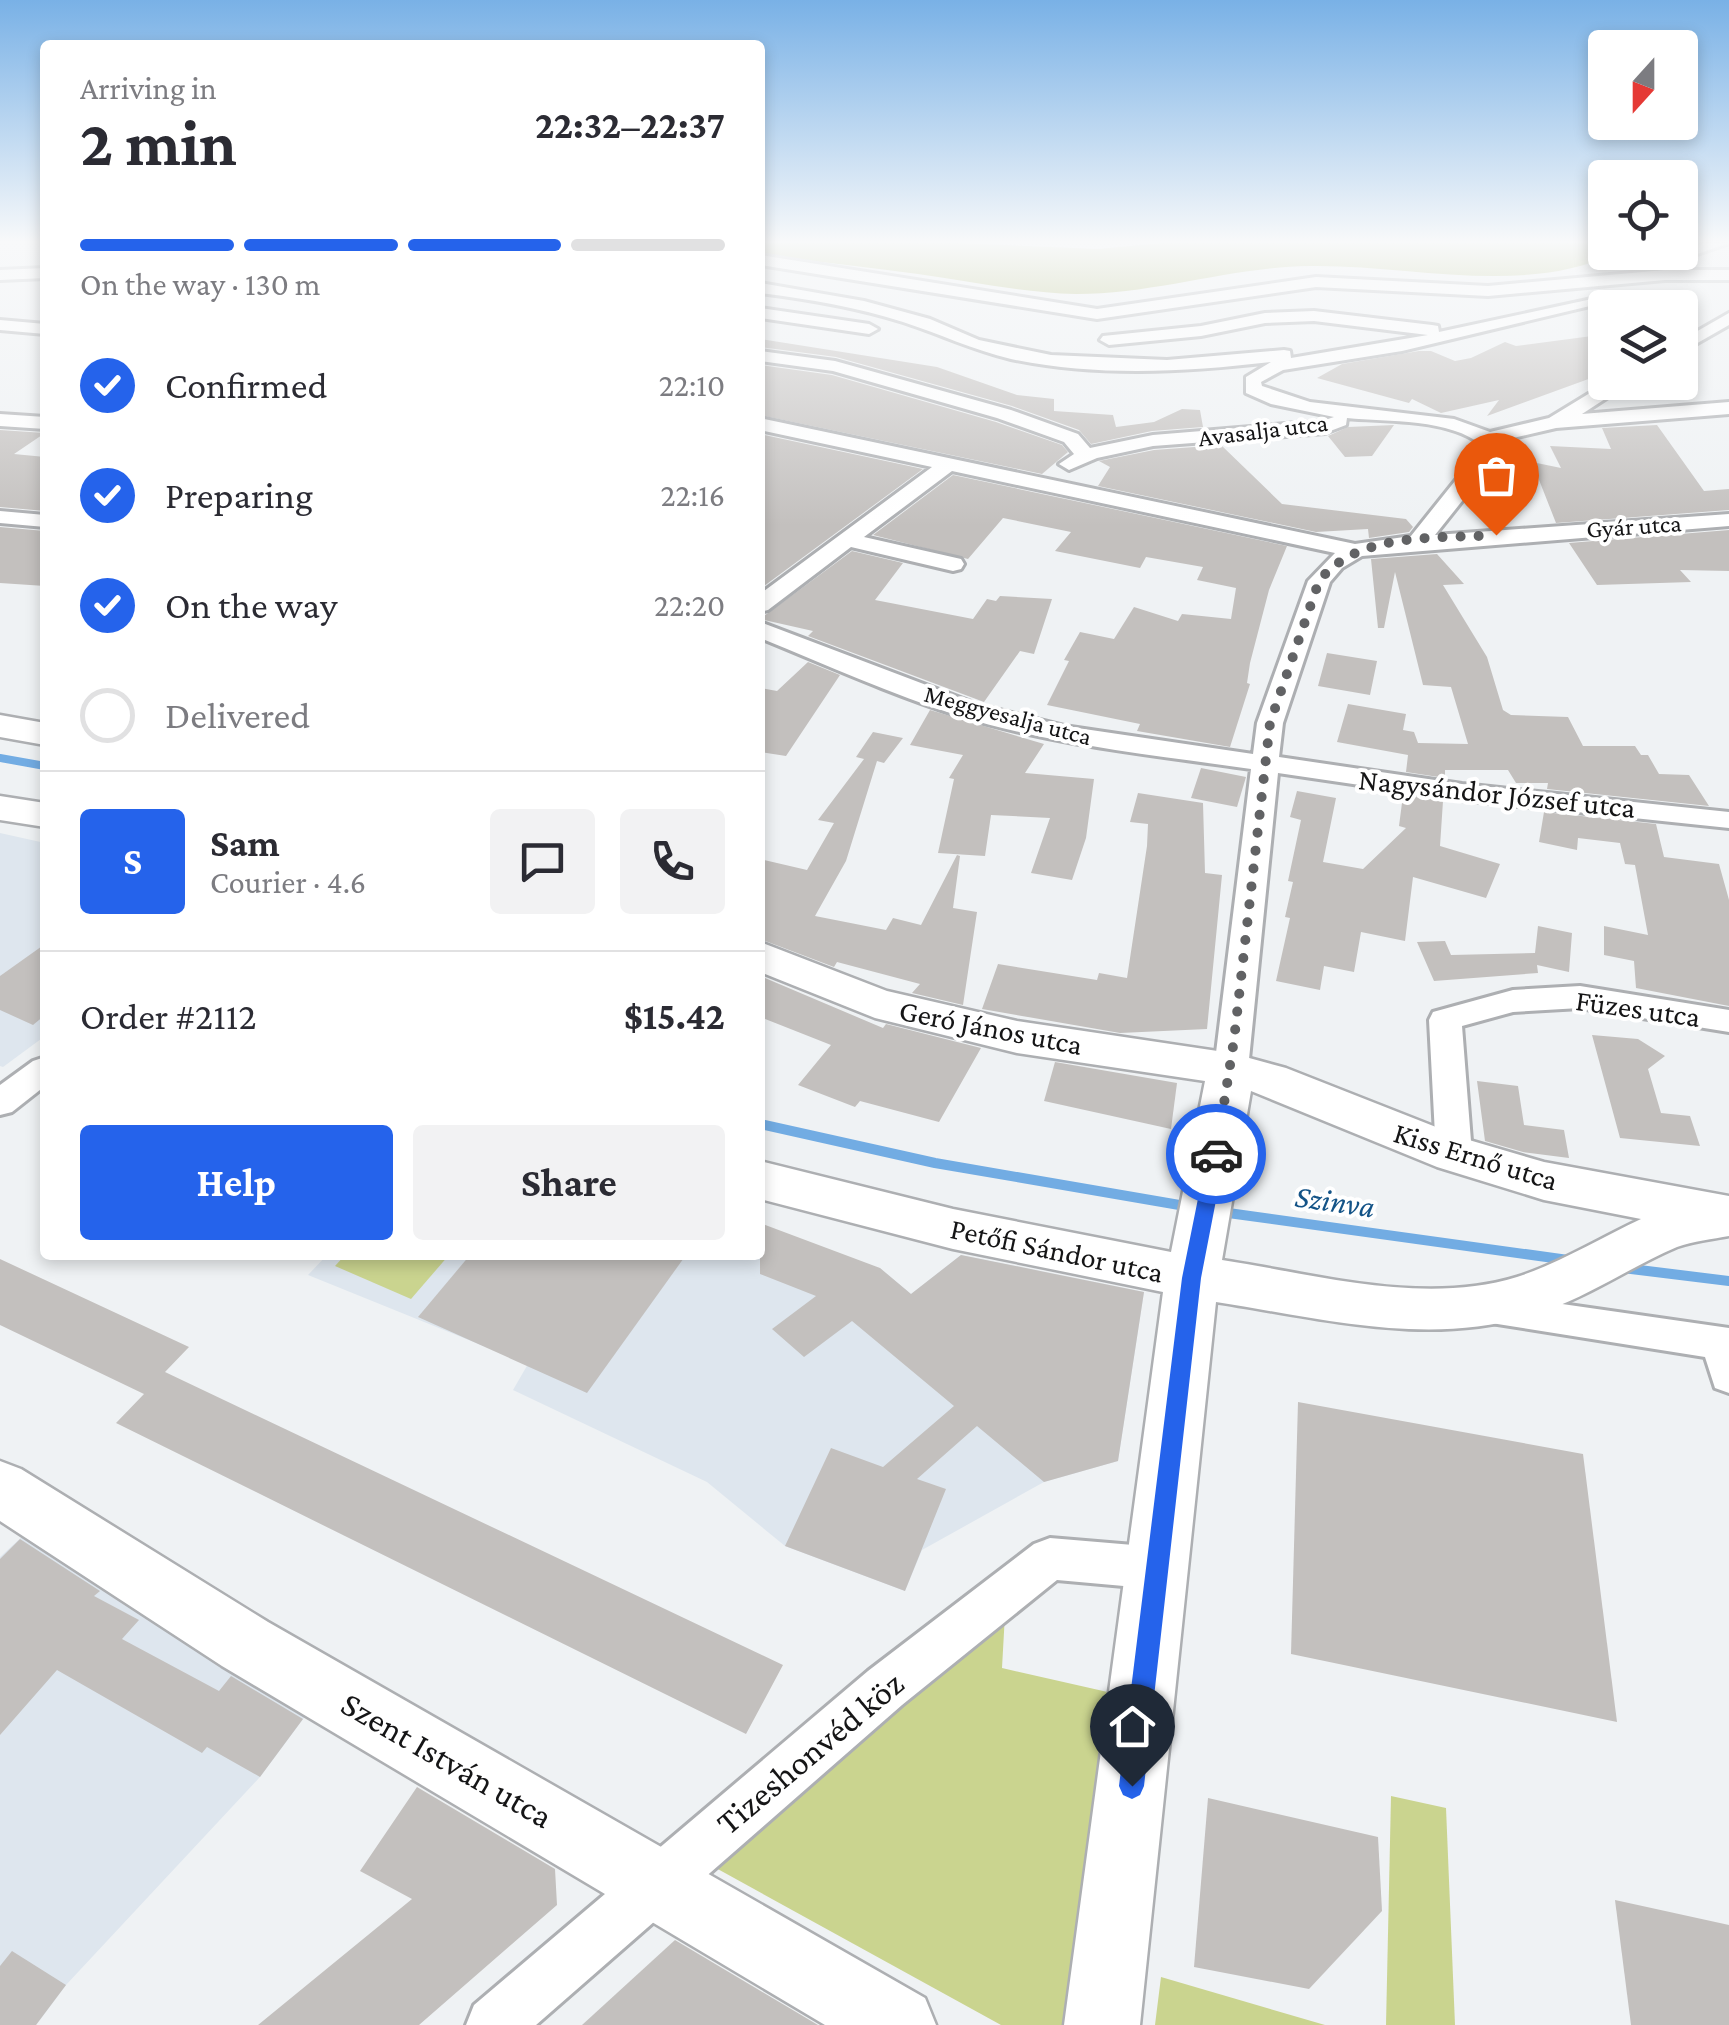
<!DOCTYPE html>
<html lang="en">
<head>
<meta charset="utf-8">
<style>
  :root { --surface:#fff; --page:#f2f2f3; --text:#2b2b33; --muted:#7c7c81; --line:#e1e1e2; --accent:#2563eb }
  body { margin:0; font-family:"Crimson Pro",serif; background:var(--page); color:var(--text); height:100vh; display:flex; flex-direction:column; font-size:38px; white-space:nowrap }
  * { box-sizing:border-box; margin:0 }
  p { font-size:32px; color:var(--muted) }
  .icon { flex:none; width:55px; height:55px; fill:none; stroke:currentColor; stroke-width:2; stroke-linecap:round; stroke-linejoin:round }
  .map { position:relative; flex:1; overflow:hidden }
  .details { position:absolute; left:40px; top:40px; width:725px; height:1220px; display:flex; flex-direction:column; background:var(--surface); border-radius:10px; box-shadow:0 5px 15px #0003 }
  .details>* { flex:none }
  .needle { width:65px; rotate:201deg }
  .buttons { position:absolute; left:1588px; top:30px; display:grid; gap:20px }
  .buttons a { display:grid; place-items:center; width:110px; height:110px; border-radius:10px; background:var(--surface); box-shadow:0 5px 15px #0003; font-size:50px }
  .pin { position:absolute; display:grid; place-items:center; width:85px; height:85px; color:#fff; margin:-102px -42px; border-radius:50% 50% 50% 0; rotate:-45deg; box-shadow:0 0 10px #0007 }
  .pin .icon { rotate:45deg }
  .courier { position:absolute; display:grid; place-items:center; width:100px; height:100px; margin:-50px; border:8px solid #2563eb; border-radius:50%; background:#fff; color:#222; box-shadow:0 2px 12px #0007 }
  .overview em { font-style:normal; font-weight:700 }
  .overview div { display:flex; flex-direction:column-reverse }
  .overview { display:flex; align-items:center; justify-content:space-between; height:170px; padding:0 40px }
  h1 { font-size:65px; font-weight:700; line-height:75px }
  .bar { display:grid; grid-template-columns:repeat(4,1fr); gap:15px 10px; align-content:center; height:120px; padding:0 40px }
  .bar i { height:12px; border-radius:8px; background:var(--line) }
  .bar .active { background:var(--accent) }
  .bar p { grid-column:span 4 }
  .line { display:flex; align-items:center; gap:25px; padding:0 40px; border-top:2px solid var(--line) }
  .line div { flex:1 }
  .round { display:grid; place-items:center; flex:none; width:105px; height:105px; border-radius:10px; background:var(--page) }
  ol { padding:0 40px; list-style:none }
  li { display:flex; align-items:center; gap:30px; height:110px }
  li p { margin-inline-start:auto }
  li .icon { padding:10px; border-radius:50%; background:var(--accent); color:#fff; stroke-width:4 }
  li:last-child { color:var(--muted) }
  li i { width:55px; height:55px; border:5px solid var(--line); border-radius:50% }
  .cta { display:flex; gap:20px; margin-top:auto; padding:20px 40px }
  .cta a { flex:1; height:115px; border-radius:10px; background:var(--accent); color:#fff; font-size:40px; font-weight:700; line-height:115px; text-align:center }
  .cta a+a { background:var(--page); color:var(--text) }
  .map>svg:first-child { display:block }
</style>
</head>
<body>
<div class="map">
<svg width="1729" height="2025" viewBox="0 0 1729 2025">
  <rect width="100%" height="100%" fill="#eff2f4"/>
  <!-- built -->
  <g fill="#dee6ee">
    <path d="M0,833L45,843V1036L3,1067L0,1066Z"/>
    <path d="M327,1255H760L880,1268L911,1294L961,1255L1144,1292L1118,1461L1044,1482L922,1550L905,1591L785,1546L707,1482L513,1390L528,1364L308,1275Z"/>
    <path d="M26,1533L312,1707L260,1777L66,1985L36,2025H0V1557Z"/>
  </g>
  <!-- green -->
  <g fill="#cad48f">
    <path d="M345,1255H449L411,1299L335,1266Z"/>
    <path d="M1005,1614L1002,1668L1112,1693L1070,2025H1001L705,1862Z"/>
    <path d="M1391,1796L1446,1808L1455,2025H1386Z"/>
    <path d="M1161,1977L1325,2025H1155Z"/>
  </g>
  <!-- forest -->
  <path fill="#abb66a" d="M760,243H959L1098,249L1161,243H1605V252L1616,253C1522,297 1409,264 1309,266C1231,267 1156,294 1076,294C1023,293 971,281 918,274C866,267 813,261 760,255Z"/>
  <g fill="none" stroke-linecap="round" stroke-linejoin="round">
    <!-- stream-far1 -->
    <path stroke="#72ace3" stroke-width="8" d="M0,758L45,766"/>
    <!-- stream -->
    <g stroke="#72ace3" stroke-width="10">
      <path d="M760,1124L935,1163L1191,1207"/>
      <path d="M1221,1212L1568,1260"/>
      <path d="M1623,1268L1729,1281"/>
    </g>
  </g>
  <!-- building -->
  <g fill="#c3c0be">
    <path d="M1592,336L1605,342V373L1487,416L1499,400L1441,413L1412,399L1409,403L1317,378L1342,364L1419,351H1431L1455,361L1471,358L1505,342L1516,346Z"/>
    <path d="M760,339L937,367L1017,395L1054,399V411L1113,415L1116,427L1154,422L1182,409L1200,410L1203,427L1152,431L1091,444L1079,430L1012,406L836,357L760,347Z"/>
    <path d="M760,365L832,375L996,422L1062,445L1068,452L1042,474L760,415Z"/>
    <path d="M1394,425L1372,456L1345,457L1328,436L1348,427Z"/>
    <path d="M1657,425L1704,491L1729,489V510L1556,523L1532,462L1561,468L1550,446L1611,449L1602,428Z"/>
    <path d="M0,430L45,433L14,454L45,457V511L0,507Z"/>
    <path d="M760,434L923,469L760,589Z"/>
    <path d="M1221,445L1282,504L1406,519L1413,527L1409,532L1369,538L1368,529L1316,532L1098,486L1110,467L1099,461L1154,450Z"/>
    <path d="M953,475L1287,546L1269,590L1250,663L1247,683L1250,684L1230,747L1137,731L1140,724L1047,705L1069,661L1064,660L1080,632L1114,639L1134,607L1178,621L1182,614L1231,619L1236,588L1197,580L1203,567L1146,557L1140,568L1055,551L1071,532L1003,518L968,559L873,535Z"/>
    <path d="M0,527L45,531V586L0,583Z"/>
    <path d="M1729,530V571L1680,570L1691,582L1597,585L1569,543Z"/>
    <path d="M852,551L903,563L875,600L973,619L987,599L996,601L1000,596L1052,599L1034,654L1020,651L984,702L808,636L813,631L760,619Z"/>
    <path d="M1437,554L1464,584L1443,585L1487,657L1503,710L1511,715L1568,717L1583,746H1635L1641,755H1648L1659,774L1689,775L1709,806L1547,789L1548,783H1516L1508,770H1445V778L1406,772L1408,755L1337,742L1348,704L1406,714L1403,730L1414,732L1418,743L1468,744L1451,687L1423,685L1395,572L1384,628H1378L1371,559Z"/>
    <path d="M1327,653L1377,661L1370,695L1318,686Z"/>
    <path d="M808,662L840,675L786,756L760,752V688L777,691Z"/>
    <path d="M930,710L1044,744L1025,773L1094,779L1086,838L1072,880L1031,873L1050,818L991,815L985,856L938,853L954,779L949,778L963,755L910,745Z"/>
    <path d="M873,732L903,738L884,763L877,761L846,861L815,916L886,930L893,918L921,925L957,855L960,856L953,908L977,912L963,1005L912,993L920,984L837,962L834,967L760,939V859L807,870L834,823L818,820L864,759L856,757Z"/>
    <path d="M1201,768L1246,777L1237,807L1191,798Z"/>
    <path d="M1297,791L1336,798L1323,862L1363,869L1406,828L1399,826L1403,795L1443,801L1440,846L1500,864L1486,898L1413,877L1405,941L1361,932L1354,972L1324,966L1320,990L1276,981L1290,918L1285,917L1293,882L1288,881L1301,820L1290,817Z"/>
    <path d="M1138,793L1203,803L1205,873L1222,875L1207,1029L1120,1033L982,1009L998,964L1097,980L1099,973L1127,978L1147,846L1148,824L1130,822Z"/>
    <path d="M1544,812L1656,824L1664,857L1719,864L1729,900V1006L1636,988L1634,961L1604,955V926L1648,935L1635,865L1625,864L1620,843L1578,838L1577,850L1539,842Z"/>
    <path d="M1538,926L1572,933L1569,972L1537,965L1538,973L1434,981L1417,942L1445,941L1451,955L1535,953Z"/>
    <path d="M45,944V1015L33,1025L0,1010V976Z"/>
    <path d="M760,976L883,1028L886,1024L981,1048L939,1122L860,1101L855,1107L798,1085L831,1045L760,1017Z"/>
    <path d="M1592,1035L1638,1039L1665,1056L1648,1069L1661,1113L1690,1116L1700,1146L1620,1138Z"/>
    <path d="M1055,1062L1177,1083L1171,1129L1044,1101Z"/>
    <path d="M1477,1081L1518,1086L1524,1125L1564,1130L1569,1158L1523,1152L1485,1141Z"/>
    <path d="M760,1223L880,1268L911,1294L961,1255L1144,1292L1118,1461L1044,1482L977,1426L917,1479L946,1489L905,1591L785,1546L831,1448L883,1467L954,1406L852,1321L804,1357L772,1329L816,1296L760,1274Z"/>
    <path d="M470,1255H686L587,1393L418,1317Z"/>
    <path d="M0,1259L189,1347L165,1372L783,1665L746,1734L116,1423L144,1394L0,1325Z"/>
    <path d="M1298,1402L1583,1454L1617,1722L1291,1654Z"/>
    <path d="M20,1539L100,1591L94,1596L139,1620L122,1639L219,1691L231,1676L303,1719L260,1777L207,1747L202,1753L57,1670L0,1735V1559Z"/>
    <path d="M417,1787L555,1869L557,1905L419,2025H258L412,1899L360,1871Z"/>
    <path d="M1208,1798L1378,1837L1382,1911L1309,1989L1194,1967Z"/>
    <path d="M1615,1900L1729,1925V2025H1631Z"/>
    <path d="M675,1940L818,2025H582Z"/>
    <path d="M12,1951L66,1985L36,2025H0V1966Z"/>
  </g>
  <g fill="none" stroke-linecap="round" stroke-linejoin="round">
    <!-- street casing -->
    <g stroke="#adafb2" stroke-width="6">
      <g id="street">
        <path d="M1705,243H1729L1660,267L1646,264Z"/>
        <path d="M760,255L1097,309L1316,277L1488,286L1665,270H1729V280H1665L1488,296L1316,287L1097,319L760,265Z"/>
        <path d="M45,268V278L0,280V270Z"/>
        <path d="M760,283L864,301L930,319L979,340L1051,355L1167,360L1284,350L1290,351L1291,358L1428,335L1314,321L1265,323L1201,336L1109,345L1100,340L1103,336L1201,326L1265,313L1314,311L1432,325L1438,326L1439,332L1615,294V300L1402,351L1283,370L1261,382L1262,386L1310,402L1454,419L1490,432L1549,418L1608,382H1631L1582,414L1729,402V414L1556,428L1500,441L1503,445L1497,457L1435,535L1729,514V526L1362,556L1342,568L1330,582L1283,723L1279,757L1462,784L1729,812V828L1462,800L1278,773L1248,1069L1243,1077L1231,1081L1219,1077L1214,1069L1251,769C1154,755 1053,745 959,716C891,694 826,665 760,638V622L979,705L1064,726L1253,754L1257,723L1308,581L1335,553L952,471L864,537L961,559L964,564L961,569L953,571L851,547L768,610L760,612V594L932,467L760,430V418L1355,544L1411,536L1483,446C1450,418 1388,422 1347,418L1346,425L1325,433L1153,446L1097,458L1069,470L1059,464L1074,454L1064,442L997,418L833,371L760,361V351L835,361L1011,410L1078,434L1090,448L1153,435L1322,421L1334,417L1271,404L1246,393V377L1271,362C1185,372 1097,377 1011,359C973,350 940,334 903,322C856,307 808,299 760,293Z"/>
        <path d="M760,308L869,324L878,329L869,334L760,318Z"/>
        <path d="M1729,313V325L1680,353V341Z"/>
        <path d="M0,320L45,324V334L0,330Z"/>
        <path d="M0,414L45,417V429L0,426Z"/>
        <path d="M0,511L45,515V527L0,523Z"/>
        <path d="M1580,986L1729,1010V1032L1580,1008L1513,1012L1462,1026L1472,1154L1467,1163L1454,1167L1441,1163L1436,1154L1429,1020L1433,1012L1513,990Z"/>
        <path d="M45,1057V1086L12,1112L0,1115V1085L33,1061Z"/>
        <path d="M1486,1293L1729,1328V1393L1715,1388L1705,1357L1472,1320L1466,1309L1472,1298Z"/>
        <path d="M1050,1538L1157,1547L1173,1553L1180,1568L1173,1583L1157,1589L1057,1580L902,1705L536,2025H466L474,2005L868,1671L1034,1544Z"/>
      </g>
    </g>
    <!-- secondary casing -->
    <g stroke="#adafb2" stroke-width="5">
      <g id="secondary">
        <path d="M0,715L45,723V745L0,737Z"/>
        <path d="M0,796L45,803V827L0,820Z"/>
        <path d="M760,942L887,991L1017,1021L1231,1053L1286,1068L1469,1140L1544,1162L1729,1196V1236C1713,1239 1693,1241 1677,1247C1632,1266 1593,1294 1547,1310C1438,1350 1326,1319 1216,1302L1140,2025H1064L1163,1292L953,1249L760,1199V1161L953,1209L1171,1252L1205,1081L1017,1053L875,1018L760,972ZM1251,1091L1437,1167L1544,1200L1641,1219C1600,1238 1560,1263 1517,1277C1423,1306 1315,1274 1222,1260Z"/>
        <path d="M0,1461L21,1469L268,1622L925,1998L936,2025H825L222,1666L0,1521Z"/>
      </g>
    </g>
    <!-- street -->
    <use href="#street" fill="#fff" fill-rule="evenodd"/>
    <!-- secondary -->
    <use href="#secondary" fill="#fff" fill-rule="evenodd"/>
  </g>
  <!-- sky -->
  <linearGradient id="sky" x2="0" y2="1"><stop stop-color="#79b1e6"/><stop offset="0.46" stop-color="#f8f9fa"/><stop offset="1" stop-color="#f8f9fa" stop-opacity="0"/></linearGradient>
  <rect width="1729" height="526" fill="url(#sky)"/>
  <!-- route -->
  <path fill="#2563eb" d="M1216,1147L1225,1154L1201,1278L1144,1786L1140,1795L1132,1799L1123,1795L1119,1786L1182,1278L1207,1154Z"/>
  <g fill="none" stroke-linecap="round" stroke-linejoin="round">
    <!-- done -->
    <path stroke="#616264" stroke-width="10" stroke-dasharray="0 18" d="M1216,1154L1234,1040L1270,723L1319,581C1359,531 1437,539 1496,535"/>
  </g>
  <g text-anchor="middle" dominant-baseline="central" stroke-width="8" stroke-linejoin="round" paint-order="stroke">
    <!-- far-street labels -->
    <g font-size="25" fill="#151516" stroke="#fff">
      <text transform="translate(1263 430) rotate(-7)">Avasalja utca</text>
      <text transform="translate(1634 526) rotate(-4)">Gyár utca</text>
      <text transform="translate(1008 715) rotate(15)">Meggyesalja utca</text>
    </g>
    <!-- street labels -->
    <g font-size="30" fill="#151516" stroke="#fff">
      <text transform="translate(1497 793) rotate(6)">Nagysándor József utca</text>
      <text transform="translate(1638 1008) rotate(8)">Füzes utca</text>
      <text transform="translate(991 1027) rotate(11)">Geró János utca</text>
      <text transform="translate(1476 1156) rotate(17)">Kiss Ernő utca</text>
      <text transform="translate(1057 1250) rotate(12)">Petőfi Sándor utca</text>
    </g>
    <!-- water labels -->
    <g font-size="32" font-style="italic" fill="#135387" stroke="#fff">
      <text transform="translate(1335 1201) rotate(8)">Szinva</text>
    </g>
    <!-- near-street labels -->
    <g font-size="35" fill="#151516" stroke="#fff">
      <text transform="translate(810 1753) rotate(-40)">Tizeshonvéd köz</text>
      <text transform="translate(447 1760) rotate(30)">Szent István utca</text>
    </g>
  </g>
</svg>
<div class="buttons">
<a><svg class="needle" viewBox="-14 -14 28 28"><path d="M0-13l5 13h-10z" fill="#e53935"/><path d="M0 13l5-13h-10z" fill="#7c7c81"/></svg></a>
<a><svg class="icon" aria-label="locate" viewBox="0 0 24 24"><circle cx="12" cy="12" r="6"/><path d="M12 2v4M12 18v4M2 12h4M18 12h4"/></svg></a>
<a><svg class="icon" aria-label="layers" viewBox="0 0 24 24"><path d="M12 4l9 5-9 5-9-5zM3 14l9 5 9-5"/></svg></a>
</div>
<div class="pin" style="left:1496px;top:535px;background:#ea580c"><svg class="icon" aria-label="bag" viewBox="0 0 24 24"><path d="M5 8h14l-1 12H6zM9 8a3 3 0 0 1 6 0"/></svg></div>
<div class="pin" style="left:1132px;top:1786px;background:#1f2937"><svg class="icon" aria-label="home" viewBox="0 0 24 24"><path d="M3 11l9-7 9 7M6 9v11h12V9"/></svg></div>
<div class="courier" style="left:1216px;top:1154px"><svg class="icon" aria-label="car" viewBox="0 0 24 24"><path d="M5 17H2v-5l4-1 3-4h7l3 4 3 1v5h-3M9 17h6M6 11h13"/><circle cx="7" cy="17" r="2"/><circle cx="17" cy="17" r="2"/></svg></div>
<section class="details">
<div class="overview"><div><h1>2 min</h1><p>Arriving in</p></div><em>22:32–22:37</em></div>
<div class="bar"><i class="active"></i><i class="active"></i><i class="active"></i><i></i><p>On the way · 130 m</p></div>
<ol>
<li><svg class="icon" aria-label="check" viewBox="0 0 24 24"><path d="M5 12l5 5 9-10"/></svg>Confirmed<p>22:10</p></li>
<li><svg class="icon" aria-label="check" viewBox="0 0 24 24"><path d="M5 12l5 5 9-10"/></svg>Preparing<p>22:16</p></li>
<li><svg class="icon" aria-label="check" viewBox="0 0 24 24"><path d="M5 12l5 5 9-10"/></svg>On the way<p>22:20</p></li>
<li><i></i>Delivered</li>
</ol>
<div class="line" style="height:180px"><b class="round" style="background:var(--accent);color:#fff">S</b><div><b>Sam</b><p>Courier · 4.6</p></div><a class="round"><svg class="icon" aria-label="chat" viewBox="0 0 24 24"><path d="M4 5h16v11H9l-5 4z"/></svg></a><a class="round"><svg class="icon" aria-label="phone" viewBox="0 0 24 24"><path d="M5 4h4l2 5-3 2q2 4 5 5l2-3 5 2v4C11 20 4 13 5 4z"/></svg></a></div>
<div class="line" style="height:130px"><div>Order #2112</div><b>$15.42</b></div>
<div class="cta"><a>Help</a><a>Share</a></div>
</section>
</div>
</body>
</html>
